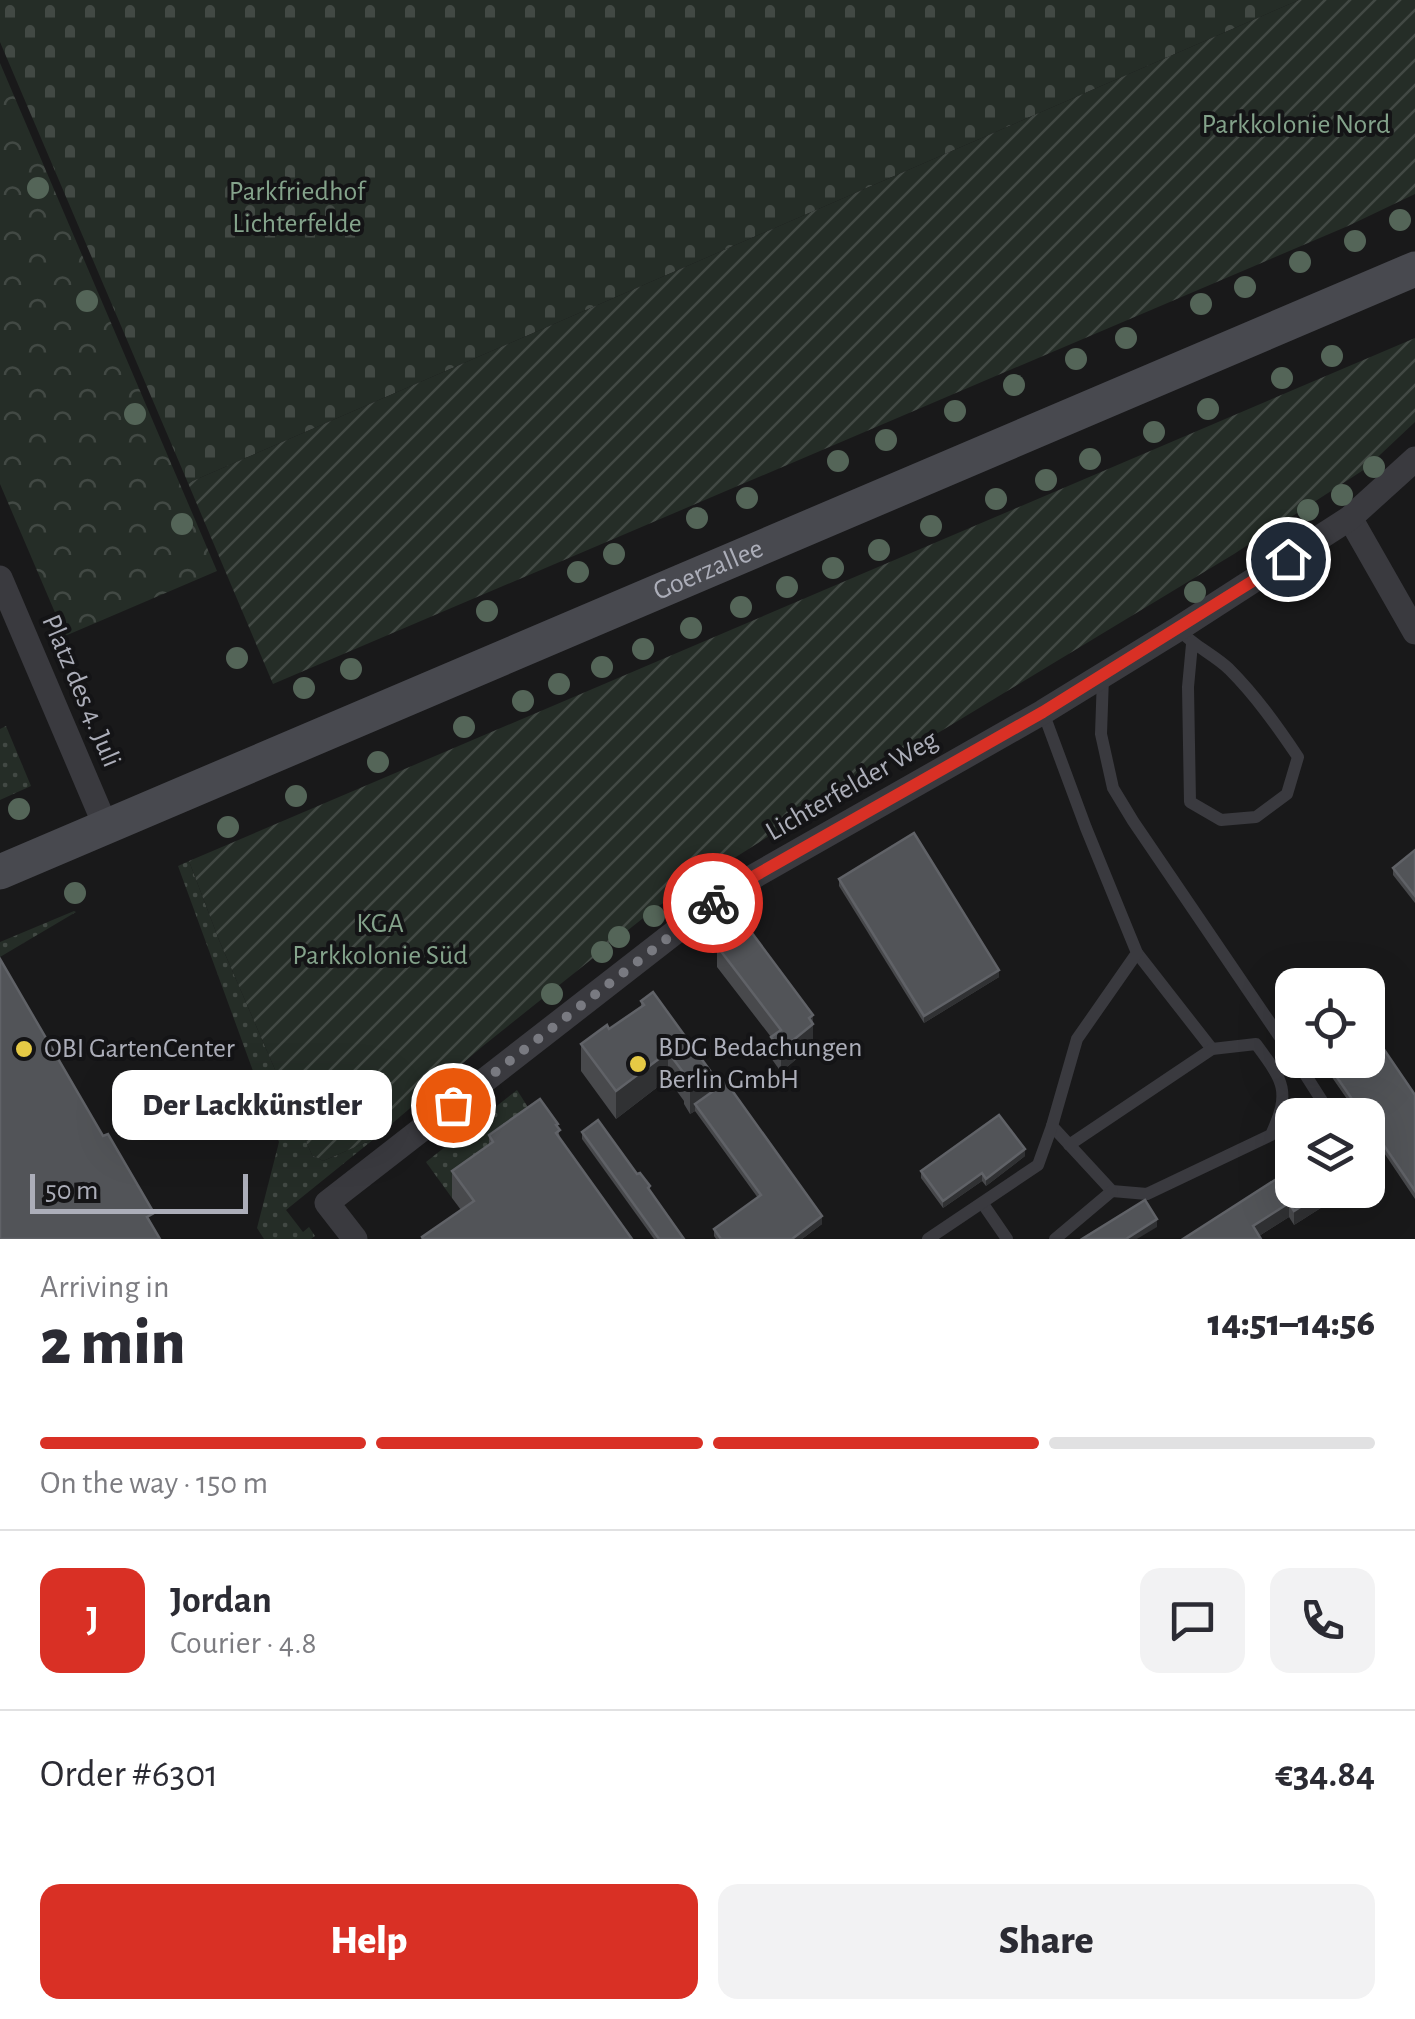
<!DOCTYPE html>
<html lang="en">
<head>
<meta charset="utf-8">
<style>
  :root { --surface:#fff; --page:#f2f2f3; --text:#2b2b33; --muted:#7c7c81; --line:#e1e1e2; --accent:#d93025 }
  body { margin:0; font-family:"Alegreya Sans",sans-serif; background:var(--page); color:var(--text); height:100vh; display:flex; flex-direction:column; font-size:38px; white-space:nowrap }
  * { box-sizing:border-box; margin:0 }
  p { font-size:32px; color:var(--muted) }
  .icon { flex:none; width:55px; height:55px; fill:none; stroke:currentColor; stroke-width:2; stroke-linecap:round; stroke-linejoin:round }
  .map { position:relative; height:1239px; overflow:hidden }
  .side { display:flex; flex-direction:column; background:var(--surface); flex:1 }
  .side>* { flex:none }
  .fabs { position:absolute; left:1275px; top:968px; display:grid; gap:20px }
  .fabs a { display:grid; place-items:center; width:110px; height:110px; border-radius:20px; background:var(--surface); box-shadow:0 10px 40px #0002; font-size:50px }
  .scale { position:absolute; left:30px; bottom:25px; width:218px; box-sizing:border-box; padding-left:10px; border:5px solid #acaeb9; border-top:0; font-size:28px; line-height:35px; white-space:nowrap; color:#acaeb9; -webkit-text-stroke:8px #141416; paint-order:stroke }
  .pin { position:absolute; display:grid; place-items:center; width:85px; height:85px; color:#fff; margin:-42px; border:5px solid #fff; border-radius:50%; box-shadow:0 2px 10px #0007 }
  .courier { position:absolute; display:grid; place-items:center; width:100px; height:100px; margin:-50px; border:8px solid #d93025; border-radius:50%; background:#fff; color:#222; box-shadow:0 2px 12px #0007 }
  .bubble { position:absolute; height:70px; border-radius:20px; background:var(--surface); box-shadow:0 10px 40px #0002; font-size:32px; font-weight:800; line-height:70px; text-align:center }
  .headline em { font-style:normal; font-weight:800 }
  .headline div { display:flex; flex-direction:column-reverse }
  .headline { display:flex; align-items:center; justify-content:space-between; height:170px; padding:0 40px }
  h1 { font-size:65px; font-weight:800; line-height:75px }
  .bar { display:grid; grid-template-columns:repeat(4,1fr); gap:15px 10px; align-content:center; height:120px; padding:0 40px }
  .bar i { height:12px; border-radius:8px; background:var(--line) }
  .bar .on { background:var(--accent) }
  .bar p { grid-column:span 4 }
  .line { display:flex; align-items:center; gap:25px; padding:0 40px; border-top:2px solid var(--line) }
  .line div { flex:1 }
  .round { display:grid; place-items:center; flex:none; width:105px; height:105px; border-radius:20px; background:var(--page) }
  .button { display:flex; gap:20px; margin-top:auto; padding:20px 40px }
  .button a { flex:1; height:115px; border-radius:20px; background:var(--accent); color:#fff; font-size:40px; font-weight:800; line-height:115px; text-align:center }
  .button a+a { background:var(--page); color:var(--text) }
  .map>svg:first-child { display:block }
</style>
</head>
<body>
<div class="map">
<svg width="1415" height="1239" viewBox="0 0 1415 1239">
  <defs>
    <pattern id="grass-dots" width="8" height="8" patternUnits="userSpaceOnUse" patternTransform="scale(2.5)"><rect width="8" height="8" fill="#252d27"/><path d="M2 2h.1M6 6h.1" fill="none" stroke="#424944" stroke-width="1.8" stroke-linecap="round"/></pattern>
    <pattern id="cemetery-stones" width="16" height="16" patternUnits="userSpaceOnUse" patternTransform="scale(2.5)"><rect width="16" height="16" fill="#252d27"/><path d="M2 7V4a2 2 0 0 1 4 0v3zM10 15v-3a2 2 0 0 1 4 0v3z" fill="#424944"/></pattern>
    <pattern id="park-crowns" width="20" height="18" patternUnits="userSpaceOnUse" patternTransform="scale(2.5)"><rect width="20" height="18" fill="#252d27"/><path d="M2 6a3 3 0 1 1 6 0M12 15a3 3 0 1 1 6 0" fill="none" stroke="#424944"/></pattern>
    <pattern id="garden-furrows" width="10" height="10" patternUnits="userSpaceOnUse" patternTransform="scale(2.5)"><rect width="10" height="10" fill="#252d27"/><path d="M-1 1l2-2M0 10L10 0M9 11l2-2" fill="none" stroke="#424944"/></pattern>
  </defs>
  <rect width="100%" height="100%" fill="#19191a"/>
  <!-- grass -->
  <g fill="url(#grass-dots)">
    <path d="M6,726L31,786L0,800V729Z"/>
    <path d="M189,861L219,940L312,1155L323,1161L374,1139L286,1210L303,1232L309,1227L315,1236L311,1239H264L257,1228L279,1142L178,866Z"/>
    <path d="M74,911L76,912L0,957V942Z"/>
    <path d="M517,1090L540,1126L452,1198L426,1162Z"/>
  </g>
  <!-- cemetery -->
  <path fill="url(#cemetery-stones)" d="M0,0H1299L188,483L0,42Z"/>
  <!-- park -->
  <path fill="url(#park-crowns)" d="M0,63L217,571L65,636L0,484Z"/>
  <!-- garden -->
  <g fill="url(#garden-furrows)">
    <path d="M1299,0H1415V194L1348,226L273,684L188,483Z"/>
    <path d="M1415,338V422L1365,469L1234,554L799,817L657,907L483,1046L374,1139L323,1161L312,1155L219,940L189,861Z"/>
  </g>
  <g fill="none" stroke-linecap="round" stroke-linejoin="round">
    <!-- lane -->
    <g stroke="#3a3a3f" stroke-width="12">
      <path d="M1178,629C1195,647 1213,654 1229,669C1256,696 1277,726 1298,757L1287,794L1256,817L1221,820L1190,802L1188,687L1192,644"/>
      <path d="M1103,677L1101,734L1113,788L1133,821L1292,1055"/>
      <path d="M1137,953L1212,1049"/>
      <path d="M1296,1060L1331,1115"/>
      <path d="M1052,1126L1112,1191L1147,1194L1271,1135C1291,1091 1284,1082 1256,1044L1212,1049L1069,1145"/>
      <path d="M983,1204L1007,1239"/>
      <path d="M928,1239L1038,1165L1052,1126L1077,1039L1137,953L1086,828L1043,712"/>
      <path d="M1055,1239L1112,1191"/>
    </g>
    <!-- street -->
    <g stroke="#3a3a3f" stroke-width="25">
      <path d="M1350,518L1415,632"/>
      <path d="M0,578L106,827"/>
      <path d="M355,1239L327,1203L728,891L1043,712L1178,629L1350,518L1415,459"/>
    </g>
    <!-- secondary -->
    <path stroke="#48494f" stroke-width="35" id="s1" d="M0,872L1415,269"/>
  </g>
  <!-- trees -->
  <g fill="#546558">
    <circle cx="38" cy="188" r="11"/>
    <circle cx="1400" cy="220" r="11"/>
    <circle cx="1355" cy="241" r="11"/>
    <circle cx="1300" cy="262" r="11"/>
    <circle cx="1245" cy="287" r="11"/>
    <circle cx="87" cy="301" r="11"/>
    <circle cx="1201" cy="304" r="11"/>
    <circle cx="1126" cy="338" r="11"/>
    <circle cx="1332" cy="356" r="11"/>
    <circle cx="1076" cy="359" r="11"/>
    <circle cx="1282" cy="378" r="11"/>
    <circle cx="1014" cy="385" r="11"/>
    <circle cx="1208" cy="409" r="11"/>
    <circle cx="955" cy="411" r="11"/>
    <circle cx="135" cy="414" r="11"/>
    <circle cx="1154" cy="432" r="11"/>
    <circle cx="886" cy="440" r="11"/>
    <circle cx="1090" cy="459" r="11"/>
    <circle cx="838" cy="461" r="11"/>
    <circle cx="1374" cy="467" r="11"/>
    <circle cx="1046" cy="480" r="11"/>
    <circle cx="1342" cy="495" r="11"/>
    <circle cx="747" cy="498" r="11"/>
    <circle cx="996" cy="499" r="11"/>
    <circle cx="1308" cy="510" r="11"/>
    <circle cx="697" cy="518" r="11"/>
    <circle cx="182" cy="524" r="11"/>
    <circle cx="931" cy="526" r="11"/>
    <circle cx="879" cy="550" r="11"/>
    <circle cx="614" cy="554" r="11"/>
    <circle cx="833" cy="568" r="11"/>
    <circle cx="578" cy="572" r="11"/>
    <circle cx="1310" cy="580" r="11"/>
    <circle cx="787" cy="587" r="11"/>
    <circle cx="1195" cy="592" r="11"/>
    <circle cx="741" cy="607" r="11"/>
    <circle cx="487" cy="611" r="11"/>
    <circle cx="691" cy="628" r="11"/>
    <circle cx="643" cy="649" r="11"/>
    <circle cx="237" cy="658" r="11"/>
    <circle cx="602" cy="667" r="11"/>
    <circle cx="351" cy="669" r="11"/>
    <circle cx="559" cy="684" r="11"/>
    <circle cx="304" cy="688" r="11"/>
    <circle cx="523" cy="701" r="11"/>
    <circle cx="464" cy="727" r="11"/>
    <circle cx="378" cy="762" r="11"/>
    <circle cx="296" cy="796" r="11"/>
    <circle cx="19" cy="809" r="11"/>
    <circle cx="228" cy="827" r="11"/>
    <circle cx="75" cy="893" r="11"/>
    <circle cx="654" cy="916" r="11"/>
    <circle cx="619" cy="937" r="11"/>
    <circle cx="602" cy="952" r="11"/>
    <circle cx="552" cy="994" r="11"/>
  </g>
  <!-- wall -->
  <g fill="#48494c">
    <path d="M1415,850V903L1393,875V868Z"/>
    <path d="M839,879L999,977L924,1023L839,886Z"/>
    <path d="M717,946L813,1045L781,1072L771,1058V1037L717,967Z"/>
    <path d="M641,1001L711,1092L822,1224L802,1239H716L714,1236V1229L758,1198L695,1111L690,1114L684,1104V1101L668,1079L616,1119L581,1071V1044L609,1029L641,1007Z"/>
    <path d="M1320,1060H1368L1415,1095V1199L1368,1129V1115H1358Z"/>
    <path d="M558,1128L560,1139L632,1239H422L461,1210L452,1198V1171L489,1145V1135Z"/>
    <path d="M582,1132L650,1192L684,1239H654L582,1139Z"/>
    <path d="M1025,1156L986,1186L982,1181L943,1208L921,1178V1171Z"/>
    <path d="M1292,1169L1349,1190L1294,1225L1289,1217L1259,1236L1183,1239Z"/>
  </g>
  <!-- shaded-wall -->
  <g fill="#303133">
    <path d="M999,970V977L924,1023V1016Z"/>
    <path d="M813,1015V1045L781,1072V1050Z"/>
    <path d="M668,1052V1079L616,1119V1091Z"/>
    <path d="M711,1072V1100L695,1104V1111L690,1114V1087Z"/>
    <path d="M1025,1149V1156L986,1186V1179Z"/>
    <path d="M982,1173V1181L943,1208V1201Z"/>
    <path d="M1327,1190H1349L1294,1225V1211Z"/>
    <path d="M1289,1203V1217L1254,1239L1253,1226Z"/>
    <path d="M822,1216V1224L802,1239H792Z"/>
    <path d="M1157,1219V1227L1137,1239H1126Z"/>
  </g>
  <!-- building -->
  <g fill="#525458" stroke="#606267" stroke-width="2.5">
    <path d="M914,833L999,970L924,1016L839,879Z"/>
    <path d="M1415,850V896L1393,868Z"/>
    <path d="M746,925L813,1015L809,1018L813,1024L781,1050L771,1037L781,1030L717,946Z"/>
    <path d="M0,959L103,1136L108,1134L154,1213L147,1217L160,1239H0Z"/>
    <path d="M653,992L711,1072L690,1087L684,1077L686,1076L668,1052L616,1091L581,1044L607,1025L609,1029L644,1005L641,1001Z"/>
    <path d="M1368,1026L1415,1095V1191L1368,1122V1115H1363L1325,1060H1368Z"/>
    <path d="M726,1082L822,1216L792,1239H721L714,1229L761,1195L695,1104Z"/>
    <path d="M540,1099L558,1124L556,1125L560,1130L556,1133L632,1239H423L422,1237L474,1201L452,1171L493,1142L489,1135Z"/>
    <path d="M999,1115L1025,1149L986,1179L982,1173L943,1201L921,1171Z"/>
    <path d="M598,1120L637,1174L640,1173L650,1186L648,1188L684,1239H659L582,1132Z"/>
    <path d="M1292,1169V1190H1327L1294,1211L1289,1203L1253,1226L1261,1239H1183Z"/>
    <path d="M1145,1200L1157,1219L1126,1239H1082Z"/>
  </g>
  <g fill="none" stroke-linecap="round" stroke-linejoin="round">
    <!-- done -->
    <path stroke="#797a81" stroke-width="10" stroke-dasharray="0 18" d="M453,1105L713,903"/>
    <!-- route -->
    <path stroke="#d93025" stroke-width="12" d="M713,903L728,891L1043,712L1288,559"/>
  </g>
  <!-- markers -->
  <g fill="#e6ca45" stroke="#141416" stroke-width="4">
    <circle cx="24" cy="1049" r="10"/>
    <circle cx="638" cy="1064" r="10"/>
  </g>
  <g text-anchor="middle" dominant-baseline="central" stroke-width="8" stroke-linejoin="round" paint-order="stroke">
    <!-- park labels -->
    <g font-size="28" fill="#84a38b" stroke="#141416">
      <text x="1296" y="125">Parkkolonie Nord</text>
      <text x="297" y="192">Parkfriedhof<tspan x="297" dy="32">Lichterfelde</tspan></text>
      <text x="380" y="924">KGA<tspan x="380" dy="32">Parkkolonie Süd</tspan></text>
    </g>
    <!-- street labels -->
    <g font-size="28" fill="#acaeb9" stroke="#141416">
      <text stroke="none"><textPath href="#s1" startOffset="770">Goerzallee</textPath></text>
      <text transform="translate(81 691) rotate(67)">Platz des 4. Juli</text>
      <text transform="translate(852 786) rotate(-30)">Lichterfelder Weg</text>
    </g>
    <!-- poi labels -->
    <g font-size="28" fill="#acaeb9" stroke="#141416" text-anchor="start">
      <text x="658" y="1048">BDG Bedachungen<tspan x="658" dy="32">Berlin GmbH</tspan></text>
      <text x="44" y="1049">OBI GartenCenter</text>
    </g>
  </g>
</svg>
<div class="fabs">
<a><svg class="icon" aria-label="locate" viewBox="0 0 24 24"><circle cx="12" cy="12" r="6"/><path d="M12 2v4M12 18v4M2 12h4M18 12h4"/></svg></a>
<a><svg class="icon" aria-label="layers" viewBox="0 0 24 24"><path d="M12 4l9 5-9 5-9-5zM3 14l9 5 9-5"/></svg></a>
</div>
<div class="scale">50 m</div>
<div class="pin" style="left:453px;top:1105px;background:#ea580c"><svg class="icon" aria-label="bag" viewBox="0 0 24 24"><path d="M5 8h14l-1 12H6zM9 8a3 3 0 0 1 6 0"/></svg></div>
<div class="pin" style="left:1288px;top:559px;background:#1f2937"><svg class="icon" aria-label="home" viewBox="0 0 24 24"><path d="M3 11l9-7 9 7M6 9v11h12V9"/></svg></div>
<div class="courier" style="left:713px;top:903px"><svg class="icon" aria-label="bike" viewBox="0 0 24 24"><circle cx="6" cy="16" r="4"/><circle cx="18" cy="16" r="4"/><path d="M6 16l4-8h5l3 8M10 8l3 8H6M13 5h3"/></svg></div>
<div class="bubble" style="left:112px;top:1070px;width:280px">Der Lackkünstler</div>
</div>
<section class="side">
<div class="headline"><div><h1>2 min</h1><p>Arriving in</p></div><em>14:51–14:56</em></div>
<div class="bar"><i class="on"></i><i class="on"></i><i class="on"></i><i></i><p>On the way · 150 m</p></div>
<div class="line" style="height:180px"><b class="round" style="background:var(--accent);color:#fff">J</b><div><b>Jordan</b><p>Courier · 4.8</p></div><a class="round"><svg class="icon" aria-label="chat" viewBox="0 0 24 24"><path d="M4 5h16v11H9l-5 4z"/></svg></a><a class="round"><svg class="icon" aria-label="phone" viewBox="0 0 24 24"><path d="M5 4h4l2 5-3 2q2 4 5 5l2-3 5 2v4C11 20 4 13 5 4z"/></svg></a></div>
<div class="line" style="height:130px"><div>Order #6301</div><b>€34.84</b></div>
<div class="button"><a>Help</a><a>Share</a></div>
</section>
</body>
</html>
